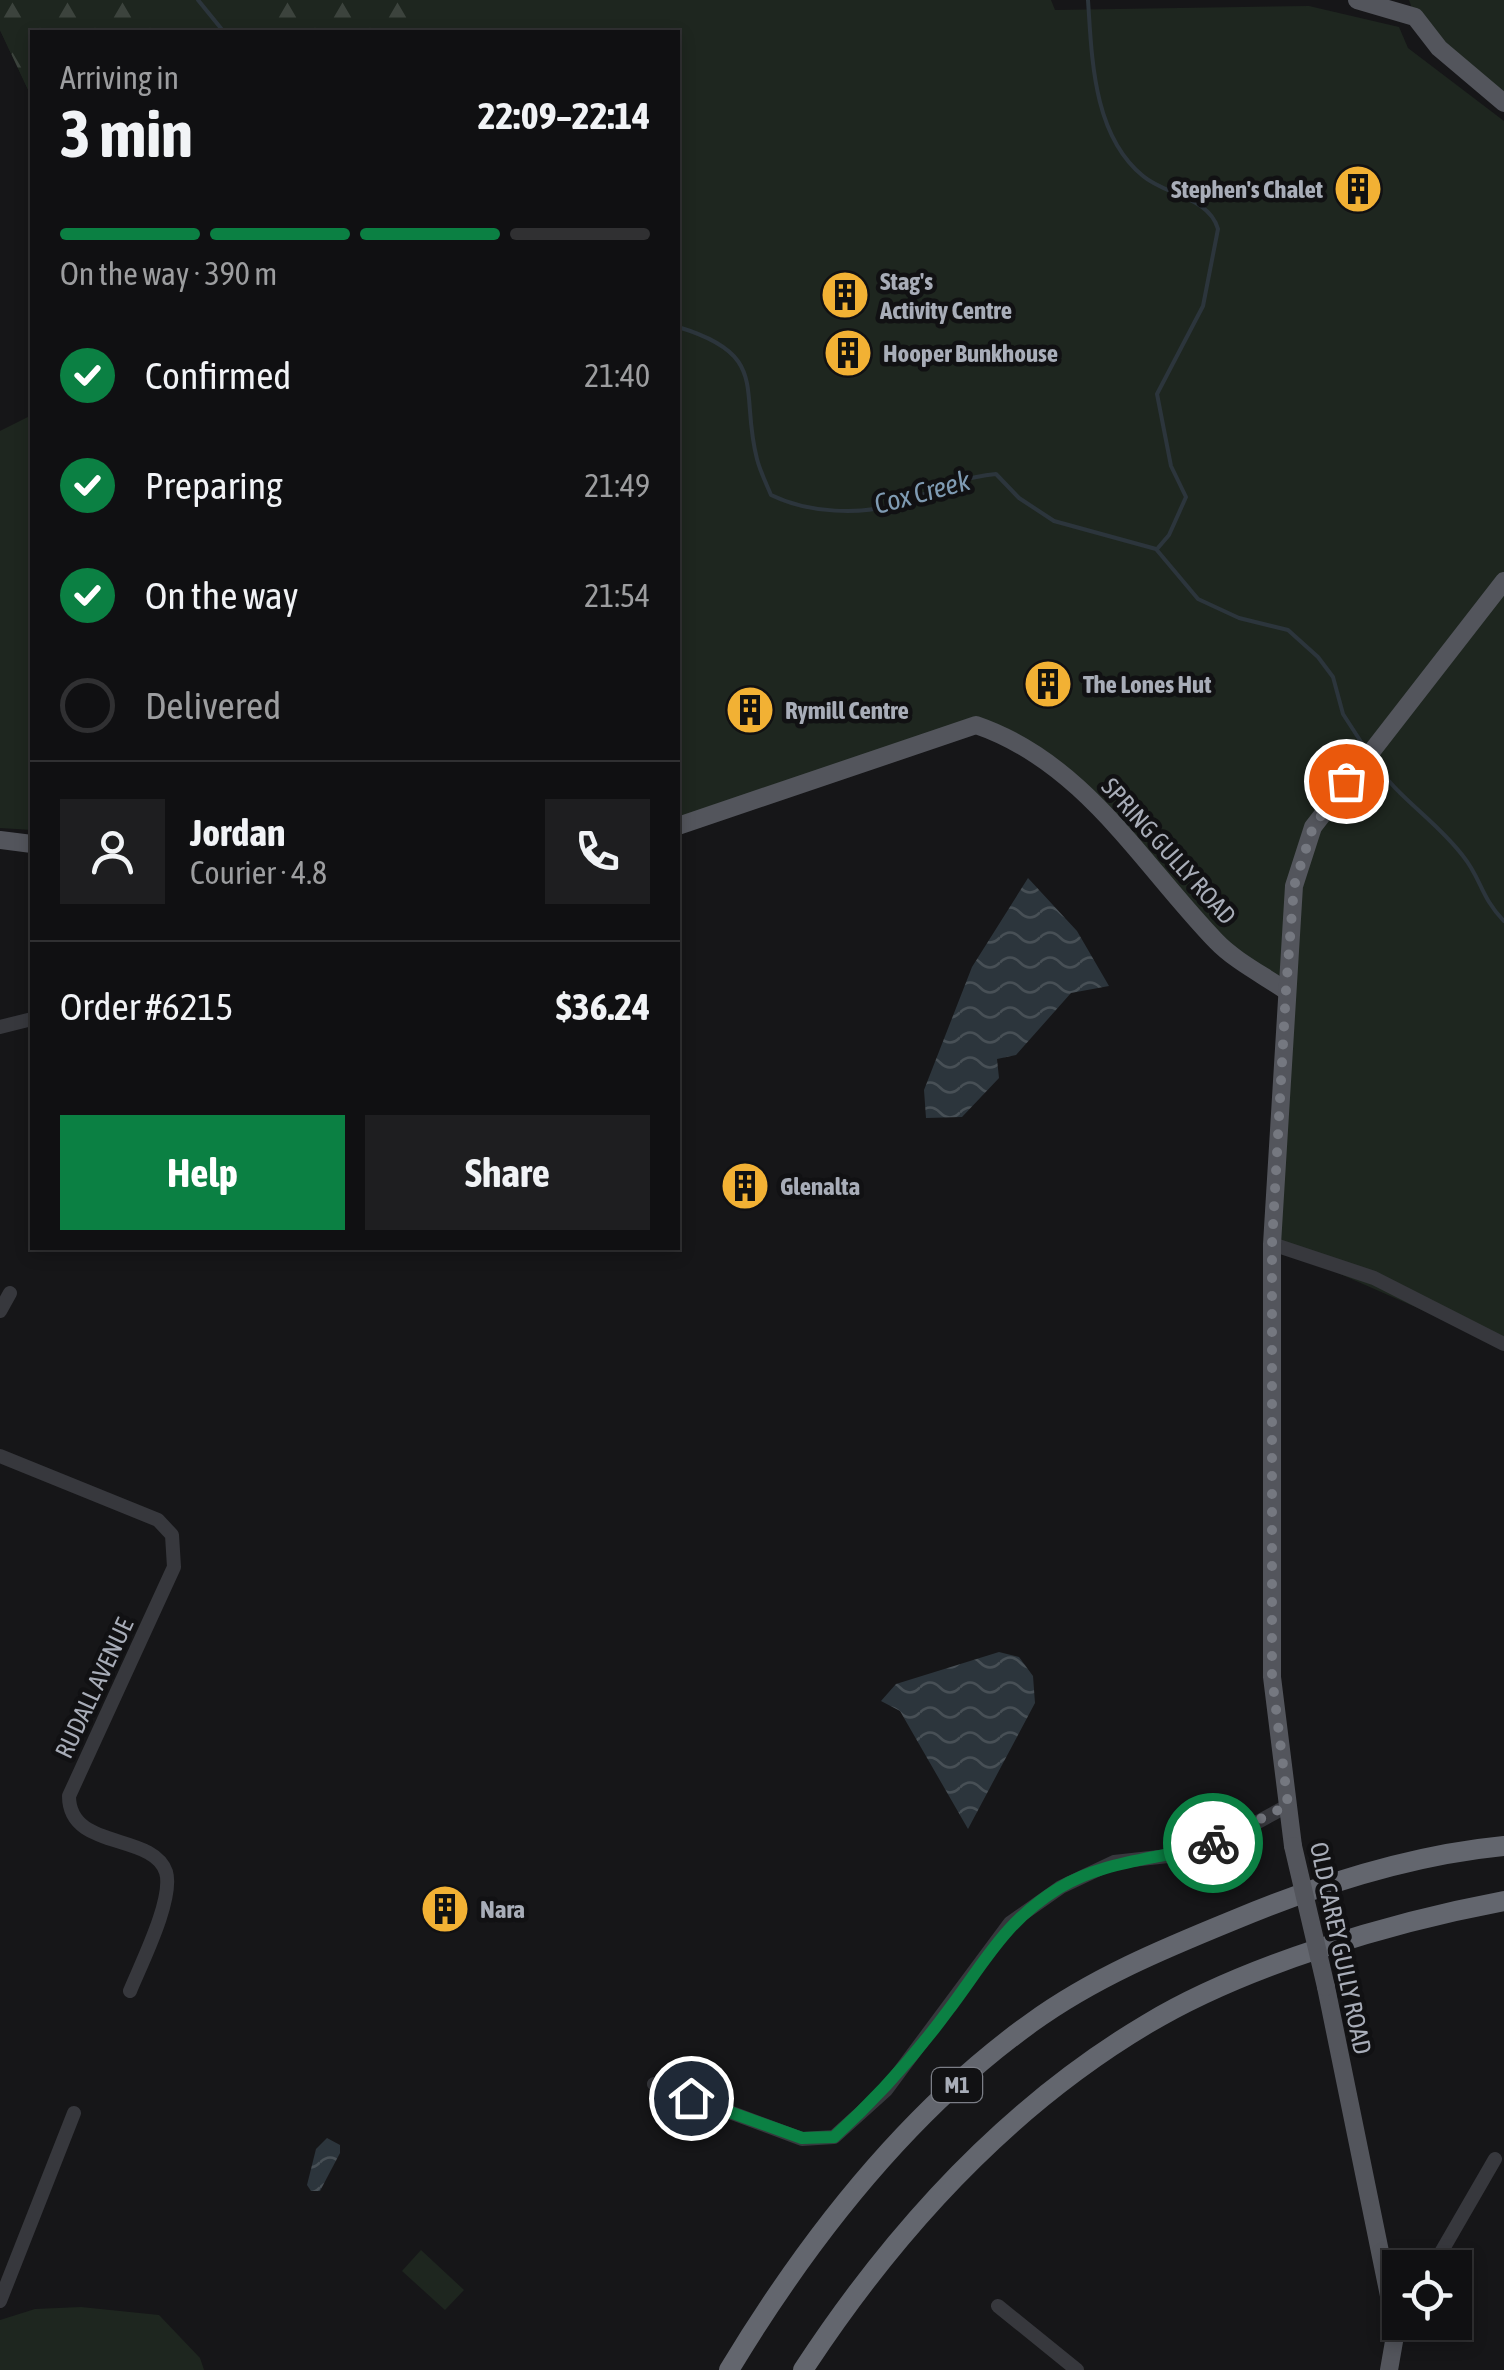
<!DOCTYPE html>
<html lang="en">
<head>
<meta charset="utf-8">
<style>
  :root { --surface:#101012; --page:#1e1e20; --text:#f1f3f6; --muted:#9c9d9f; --line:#303032; --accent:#0b8043 }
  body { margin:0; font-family:"Asap Condensed",sans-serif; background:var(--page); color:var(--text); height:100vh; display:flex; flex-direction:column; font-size:38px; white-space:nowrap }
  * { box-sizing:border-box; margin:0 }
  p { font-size:32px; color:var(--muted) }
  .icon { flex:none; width:55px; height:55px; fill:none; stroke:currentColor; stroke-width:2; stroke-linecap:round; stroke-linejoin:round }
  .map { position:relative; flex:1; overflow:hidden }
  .details { position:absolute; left:30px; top:30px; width:650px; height:1220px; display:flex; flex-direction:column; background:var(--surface); border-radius:0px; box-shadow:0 5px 15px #0003,0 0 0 2px var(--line) }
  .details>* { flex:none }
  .controls { position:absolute; left:1382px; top:2250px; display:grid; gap:20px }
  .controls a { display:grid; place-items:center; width:90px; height:90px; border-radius:0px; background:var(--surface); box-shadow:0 5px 15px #0003,0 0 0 2px var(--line); font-size:50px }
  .pin { position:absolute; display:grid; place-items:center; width:85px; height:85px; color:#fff; margin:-42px; border:5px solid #fff; border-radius:50%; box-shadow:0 2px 10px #0007 }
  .courier { position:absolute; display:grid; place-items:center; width:100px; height:100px; margin:-50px; border:8px solid #0b8043; border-radius:50%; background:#fff; color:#222; box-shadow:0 2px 12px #0007 }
  .summary em { font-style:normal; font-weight:700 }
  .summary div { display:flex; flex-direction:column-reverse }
  .summary { display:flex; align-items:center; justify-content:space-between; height:170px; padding:0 30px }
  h1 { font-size:65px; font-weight:700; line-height:75px }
  .bar { display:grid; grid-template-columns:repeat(4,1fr); gap:15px 10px; align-content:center; height:120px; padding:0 30px }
  .bar i { height:12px; border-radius:8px; background:var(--line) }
  .bar .active { background:var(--accent) }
  .bar p { grid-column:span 4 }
  .line { display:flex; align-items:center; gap:25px; padding:0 30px; border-top:2px solid var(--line) }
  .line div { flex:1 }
  .round { display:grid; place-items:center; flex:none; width:105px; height:105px; border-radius:0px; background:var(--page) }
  ol { padding:0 30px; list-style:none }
  li { display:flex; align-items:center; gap:30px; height:110px }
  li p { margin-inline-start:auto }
  li .icon { padding:10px; border-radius:50%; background:var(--accent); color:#fff; stroke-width:4 }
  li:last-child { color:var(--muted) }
  li i { width:55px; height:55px; border:5px solid var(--line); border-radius:50% }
  .button { display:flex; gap:20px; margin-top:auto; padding:20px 30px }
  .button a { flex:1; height:115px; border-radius:0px; background:var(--accent); color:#fff; font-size:40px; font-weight:700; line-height:115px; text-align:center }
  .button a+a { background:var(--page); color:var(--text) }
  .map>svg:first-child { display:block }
</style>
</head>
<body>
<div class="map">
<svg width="1504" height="2370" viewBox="0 0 1504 2370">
  <defs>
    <pattern id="forest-firs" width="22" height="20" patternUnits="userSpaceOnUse" patternTransform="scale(2.5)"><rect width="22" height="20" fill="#1e261f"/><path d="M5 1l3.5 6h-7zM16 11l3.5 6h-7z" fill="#3c433d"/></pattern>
    <pattern id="water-waves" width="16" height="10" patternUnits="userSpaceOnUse" patternTransform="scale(2.5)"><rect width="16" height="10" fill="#2c353c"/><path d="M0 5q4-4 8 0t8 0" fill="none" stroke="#485056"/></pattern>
  </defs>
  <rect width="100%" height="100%" fill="#161618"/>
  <!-- green -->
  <g fill="#1e261f">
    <path d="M0,0H1051L1055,10L1309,6L1399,27L1408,48L1504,121V1346L1272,1244L1285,990L1218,944L1060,771L976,725L678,826V32H32V98L0,30Z"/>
    <path d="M1409,0H1504V103L1414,14Z"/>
    <path d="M32,415V830L0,828V431Z"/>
    <path d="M421,2250L464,2290L445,2310L402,2271Z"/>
    <path d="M81,2307L159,2315L200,2358L204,2370H0V2320L35,2309Z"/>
  </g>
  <!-- forest -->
  <g fill="url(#forest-firs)">
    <path d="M0,0H139L164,32H32V98L0,30Z"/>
    <path d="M248,0H455L403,32H286Z"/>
  </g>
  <!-- water -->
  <g fill="url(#water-waves)">
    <path d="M1028,878L1077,931L1109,986L1071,993L1016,1055L997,1059L999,1078L962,1117L926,1118L924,1090L972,967Z"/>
    <path d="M999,1652L1019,1657L1033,1676L1035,1703L968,1829L900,1711L881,1701L896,1684Z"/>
    <path d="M327,2138L340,2145V2153L320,2191H311L307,2185L316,2149Z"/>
  </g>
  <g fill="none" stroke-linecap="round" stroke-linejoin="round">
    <!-- stream -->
    <g stroke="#2c353c" stroke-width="4">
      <path d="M198,0L224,32"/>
      <path d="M1088,0C1092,59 1093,135 1143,176C1165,195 1209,197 1218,229L1203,306L1157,394L1171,466L1186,497L1169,535L1157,549"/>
      <path d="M678,327C771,355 739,390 757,459C760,471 766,483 771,495C808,513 861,516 900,503C939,490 951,479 996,474L1019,498L1054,521L1156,549L1198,599L1239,618L1288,630L1318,657L1333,677L1343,714L1365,748"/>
      <path d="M1373,760C1396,797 1436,820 1463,856C1481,878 1481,898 1504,921"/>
    </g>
    <!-- minor -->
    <g stroke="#37383d" stroke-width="14">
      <path d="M0,1027L32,1019"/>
      <path d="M1272,1244L1374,1278L1504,1344"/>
      <path d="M0,1311L10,1293"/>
      <path d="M0,1456L158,1520L172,1535L174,1567L69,1796C69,1851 153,1832 166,1872C174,1899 141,1964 130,1991"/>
      <path d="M654,2084L802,2139L834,2137L886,2090L1010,1923L1061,1887L1114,1862L1177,1855L1232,1836L1289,1805"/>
      <path d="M1432,2268L1495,2159"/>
      <path d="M0,2301L74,2113"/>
      <path d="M998,2306L1077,2370"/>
    </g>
    <!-- major -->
    <g stroke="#53555c" stroke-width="18">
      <path d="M1357,0L1415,17L1439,48L1504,103"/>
      <path d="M678,826L976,725C1084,762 1141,863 1216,941C1234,960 1263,975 1285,990"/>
      <path d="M0,840L32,844"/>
      <path d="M1293,1846L1272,1677V1244L1294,886L1313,827L1504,581"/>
      <path d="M1326,1987L1396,2330L1389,2370"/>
    </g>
    <!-- highway -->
    <g stroke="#63666e" stroke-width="20">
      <path d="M729,2370C808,2239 906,2113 1031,2023C1093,1978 1163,1949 1234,1920C1320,1884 1411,1855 1504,1846"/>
      <path d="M803,2370C892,2234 1006,2108 1147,2024C1245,1965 1392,1922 1504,1901"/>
    </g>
    <!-- major-bridge -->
    <path stroke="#53555c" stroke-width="18" d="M1293,1846L1326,1987"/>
  </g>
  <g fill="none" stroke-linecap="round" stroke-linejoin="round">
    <!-- done -->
    <path stroke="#757880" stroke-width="10" stroke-dasharray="0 18" d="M1213,1843L1288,1805L1272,1677V1244L1286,990L1294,886L1313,827L1346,781"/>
    <!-- route -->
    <path stroke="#0b8043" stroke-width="12" d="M691,2098L802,2138L834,2137C877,2098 913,2058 947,2012C985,1962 1004,1922 1059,1888C1107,1859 1161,1860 1213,1843"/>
  </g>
  <!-- icons -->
  <defs>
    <g id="building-disc" transform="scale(2.5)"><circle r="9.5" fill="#f2b134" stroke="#111113"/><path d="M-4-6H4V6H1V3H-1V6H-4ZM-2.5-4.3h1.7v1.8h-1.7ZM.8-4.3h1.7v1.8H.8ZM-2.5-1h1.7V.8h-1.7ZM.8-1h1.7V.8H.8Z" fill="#111"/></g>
  </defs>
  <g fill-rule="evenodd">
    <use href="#building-disc" x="1358" y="189"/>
    <use href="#building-disc" x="845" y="295"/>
    <use href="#building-disc" x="848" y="353"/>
    <use href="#building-disc" x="1048" y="684"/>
    <use href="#building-disc" x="750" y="710"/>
    <use href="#building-disc" x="745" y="1186"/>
    <use href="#building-disc" x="445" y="1909"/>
  </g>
  <g text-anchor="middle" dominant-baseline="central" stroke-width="9" stroke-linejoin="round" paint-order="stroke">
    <!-- shield labels -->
    <rect fill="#111113" stroke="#7b7e86" stroke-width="2.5" x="932" y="2068" width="50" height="34" rx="8"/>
    <g font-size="22" font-weight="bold" fill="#a8adb8">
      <text x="957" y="2085">M1</text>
    </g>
    <!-- poi labels -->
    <g font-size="25" font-weight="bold" fill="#a8adb8" stroke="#111113" text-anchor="start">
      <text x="1323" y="189" text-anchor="end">Stephen's Chalet</text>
      <text x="880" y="281">Stag's<tspan x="880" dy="29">Activity Centre</tspan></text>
      <text x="883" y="353">Hooper Bunkhouse</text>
      <text x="1083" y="684">The Lones Hut</text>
      <text x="785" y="710">Rymill Centre</text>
      <text x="780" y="1186">Glenalta</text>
      <text x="480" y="1909">Nara</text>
    </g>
    <!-- street labels -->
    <g font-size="25" fill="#a8adb8" stroke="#111113">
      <text transform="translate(1169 851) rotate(48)">SPRING GULLY ROAD</text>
      <text transform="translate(94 1688) rotate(-65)">RUDALL AVENUE</text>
      <text transform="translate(1341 1948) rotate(78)">OLD CAREY GULLY ROAD</text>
    </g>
    <!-- water labels -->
    <g font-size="28" font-style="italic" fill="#7f9bb3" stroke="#111113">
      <text transform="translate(922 492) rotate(-15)">Cox Creek</text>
    </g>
  </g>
</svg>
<div class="controls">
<a><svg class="icon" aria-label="locate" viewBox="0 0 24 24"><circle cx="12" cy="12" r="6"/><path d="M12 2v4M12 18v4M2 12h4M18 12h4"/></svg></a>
</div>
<div class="pin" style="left:1346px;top:781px;background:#ea580c"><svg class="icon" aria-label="bag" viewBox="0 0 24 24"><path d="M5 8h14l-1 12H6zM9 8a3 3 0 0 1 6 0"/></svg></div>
<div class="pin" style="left:691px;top:2098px;background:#1f2937"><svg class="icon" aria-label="home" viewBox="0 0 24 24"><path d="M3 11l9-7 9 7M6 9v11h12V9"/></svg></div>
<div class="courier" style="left:1213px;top:1843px"><svg class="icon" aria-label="bike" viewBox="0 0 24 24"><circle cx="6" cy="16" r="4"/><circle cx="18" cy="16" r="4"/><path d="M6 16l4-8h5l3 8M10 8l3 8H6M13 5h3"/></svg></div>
<section class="details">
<div class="summary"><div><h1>3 min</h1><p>Arriving in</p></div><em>22:09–22:14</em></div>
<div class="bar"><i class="active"></i><i class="active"></i><i class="active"></i><i></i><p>On the way · 390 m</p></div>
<ol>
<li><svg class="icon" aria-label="check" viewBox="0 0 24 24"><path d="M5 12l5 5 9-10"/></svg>Confirmed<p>21:40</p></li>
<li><svg class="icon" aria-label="check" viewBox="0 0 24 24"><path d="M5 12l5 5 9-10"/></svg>Preparing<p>21:49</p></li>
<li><svg class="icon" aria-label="check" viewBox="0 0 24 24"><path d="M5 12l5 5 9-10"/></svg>On the way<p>21:54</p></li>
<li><i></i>Delivered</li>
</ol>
<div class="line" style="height:180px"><a class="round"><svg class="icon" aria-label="person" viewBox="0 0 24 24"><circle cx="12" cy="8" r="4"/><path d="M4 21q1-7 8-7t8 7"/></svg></a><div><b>Jordan</b><p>Courier · 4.8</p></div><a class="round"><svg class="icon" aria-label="phone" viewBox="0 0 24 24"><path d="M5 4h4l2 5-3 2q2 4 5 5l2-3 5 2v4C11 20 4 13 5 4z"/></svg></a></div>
<div class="line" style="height:130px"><div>Order #6215</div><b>$36.24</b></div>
<div class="button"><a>Help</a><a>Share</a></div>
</section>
</div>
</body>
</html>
